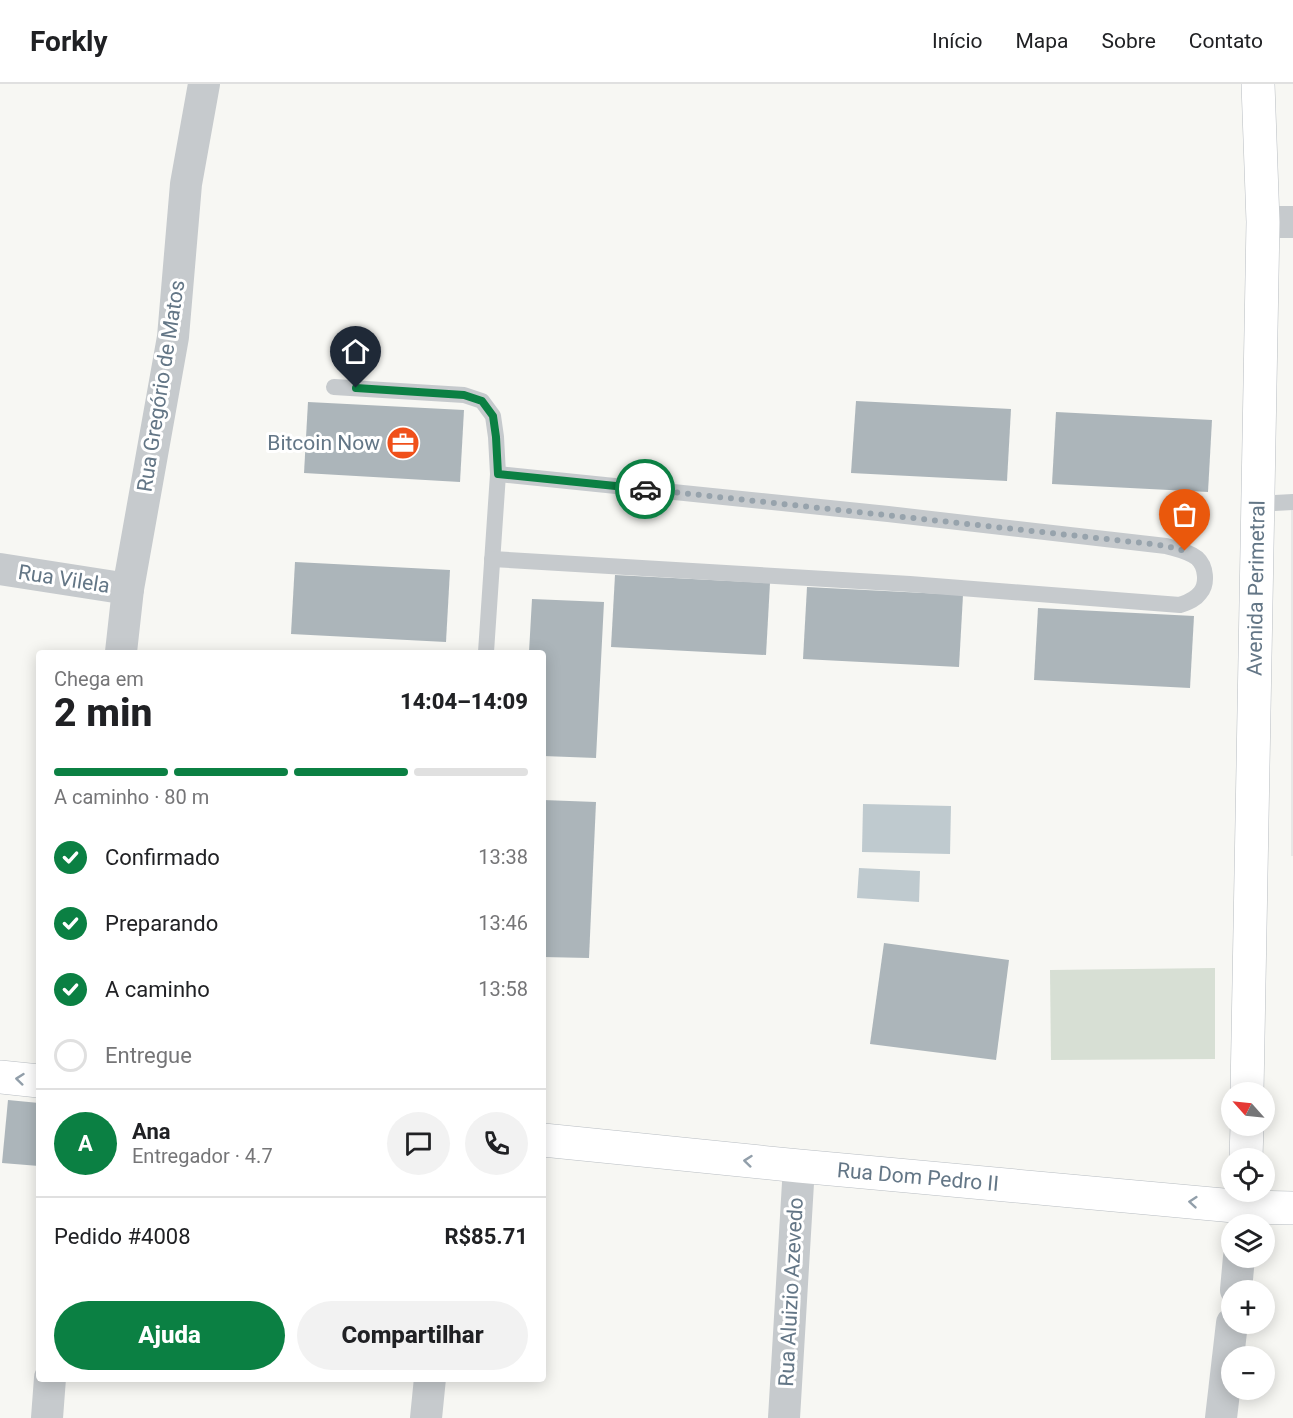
<!DOCTYPE html>
<html lang="pt">
<head>
<meta charset="utf-8">
<style>
  :root { --surface:#fff; --page:#f2f2f2; --text:#202124; --muted:#757577; --line:#e0e0e0; --accent:#0b8043 }
  body { margin:0; font-family:Roboto,sans-serif; background:var(--page); color:var(--text); height:100vh; display:flex; flex-direction:column; font-size:22px; white-space:nowrap }
  * { box-sizing:border-box; margin:0 }
  p { font-size:20px; color:var(--muted) }
  .icon { flex:none; width:33px; height:33px; fill:none; stroke:currentColor; stroke-width:2; stroke-linecap:round; stroke-linejoin:round }
  .map { position:relative; flex:1; overflow:hidden }
  .side { position:absolute; left:36px; top:566px; width:510px; height:732px; display:flex; flex-direction:column; background:var(--surface); border-radius:6px; box-shadow:0 3px 15px #0003 }
  .side>* { flex:none }
  .needle { width:39px; rotate:297deg }
  .buttons { position:absolute; left:1221px; top:998px; display:grid; gap:12px }
  .buttons a { display:grid; place-items:center; width:54px; height:54px; border-radius:50%; background:var(--surface); box-shadow:0 3px 15px #0003; font-size:30px }
  .pin { position:absolute; display:grid; place-items:center; width:51px; height:51px; color:#fff; margin:-62px -26px; border-radius:50% 50% 50% 0; rotate:-45deg; box-shadow:0 0 6px #0007 }
  .pin .icon { rotate:45deg }
  .courier { position:absolute; display:grid; place-items:center; width:60px; height:60px; margin:-30px; border:4px solid #0b8043; border-radius:50%; background:#fff; color:#222; box-shadow:0 2px 8px #0007 }
  .overview em { font-style:normal; font-weight:800 }
  .overview div { display:flex; flex-direction:column-reverse }
  .overview { display:flex; align-items:center; justify-content:space-between; height:102px; padding:0 18px }
  h1 { font-size:39px; font-weight:800; line-height:45px }
  .bar { display:grid; grid-template-columns:repeat(4,1fr); gap:9px 6px; align-content:center; height:72px; padding:0 18px }
  .bar i { height:8px; border-radius:4px; background:var(--line) }
  .bar .current { background:var(--accent) }
  .bar p { grid-column:span 4 }
  .line { display:flex; align-items:center; gap:15px; padding:0 18px; border-top:2px solid var(--line) }
  .line div { flex:1 }
  .round { display:grid; place-items:center; flex:none; width:63px; height:63px; border-radius:32px; background:var(--page) }
  ol { padding:0 18px; list-style:none }
  li { display:flex; align-items:center; gap:18px; height:66px }
  li p { margin-inline-start:auto }
  li .icon { padding:6px; border-radius:50%; background:var(--accent); color:#fff; stroke-width:4 }
  li:last-child { color:var(--muted) }
  li i { width:33px; height:33px; border:3px solid var(--line); border-radius:50% }
  .cta { display:flex; gap:12px; margin-top:auto; padding:12px 18px }
  .cta a { flex:1; height:69px; border-radius:36px; background:var(--accent); color:#fff; font-size:24px; font-weight:800; line-height:69px; text-align:center }
  .cta a+a { background:var(--page); color:var(--text) }
  header { display:flex; align-items:center; gap:36px; box-sizing:border-box; height:84px; padding:0 30px; background:var(--surface); border-bottom:2px solid var(--line) }
  header strong { font-size:28px }
  nav { display:flex; gap:33px; margin-inline-start:auto; font-size:21px }
  .map>svg:first-child { display:block }
</style>
</head>
<body>
<header>
<strong>Forkly</strong>
<nav><a>Início</a><a>Mapa</a><a>Sobre</a><a>Contato</a></nav>
</header>
<div class="map">
<svg width="1293" height="1334" viewBox="0 0 1293 1334">
  <rect width="100%" height="100%" fill="#f7f7f3"/>
  <!-- built -->
  <rect fill="#e7e8e6" x="1291" y="420" width="2" height="352"/>
  <!-- green -->
  <path fill="#d7dfd4" d="M1215,884V975L1051,976L1050,886Z"/>
  <!-- water -->
  <g fill="#bfcacf">
    <path d="M863,720L951,722L950,770L862,768Z"/>
    <path d="M859,784L920,787L919,818L857,814Z"/>
  </g>
  <!-- building -->
  <g fill="#acb5ba">
    <path d="M856,317L1011,325L1007,397L851,389Z"/>
    <path d="M308,318L464,326L460,398L304,389Z"/>
    <path d="M1056,328L1212,336L1208,408L1052,400Z"/>
    <path d="M295,478L450,486L446,558L291,550Z"/>
    <path d="M615,491L770,499L766,571L611,563Z"/>
    <path d="M807,503L963,511L959,583L803,575Z"/>
    <path d="M532,515L604,518L596,674L543,672V568H529Z"/>
    <path d="M1038,524L1194,532L1190,604L1034,596Z"/>
    <path d="M543,716L596,718L589,874L543,873Z"/>
    <path d="M884,859L1009,876L996,976L870,960Z"/>
    <path d="M8,1016L39,1019V1082L2,1079Z"/>
  </g>
  <g fill="none" stroke-linecap="round" stroke-linejoin="round">
    <!-- secondary casing -->
    <g stroke="#b8bdc2" stroke-width="34">
      <g id="secondary">
        <path d="M0,993L39,997"/>
        <path d="M1247,1008L1263,138L1258,0"/>
        <path d="M543,1056L799,1082L1245,1123L1293,1124"/>
        <path d="M1246,1074L1247,1041"/>
      </g>
    </g>
    <!-- lane -->
    <g stroke="#c6cacd" stroke-width="16">
      <path d="M334,303L464,311L482,317L493,332L496,353L498,390L486,568"/>
      <path d="M1258,420L1293,418"/>
      <path d="M492,475L910,500L1180,521C1188,518 1195,516 1200,509C1208,500 1206,482 1197,474C1188,467 1176,465 1166,462L888,430L498,390"/>
    </g>
    <!-- street -->
    <g stroke="#c6cacd" stroke-width="32">
      <path d="M1263,138H1293"/>
      <path d="M0,485L128,505"/>
      <path d="M121,568L128,505L173,253L186,100L204,0"/>
      <path d="M1236,1206L1239,1173"/>
      <path d="M47,1334L50,1294"/>
      <path d="M426,1334L430,1294"/>
      <path d="M784,1334L799,1082"/>
      <path d="M1221,1334L1232,1239"/>
    </g>
    <!-- secondary -->
    <use href="#secondary" stroke="#fff" stroke-width="33"/>
  </g>
  <!-- one-way arrows -->
  <defs><path id="oneway-chevron" d="M-2-3.5L2.5 0L-2 3.5" fill="none" stroke-width="1.6" stroke-linecap="round" stroke-linejoin="round" transform="scale(1.5)"/></defs>
  <g stroke="#929faa">
    <use href="#oneway-chevron" transform="translate(20 995) rotate(-174)"/>
    <use href="#oneway-chevron" transform="translate(748 1077) rotate(-174)"/>
    <use href="#oneway-chevron" transform="translate(1193 1118) rotate(-175)"/>
  </g>
  <g fill="none" stroke-linecap="round" stroke-linejoin="round">
    <!-- done -->
    <path stroke="#97a3ac" stroke-width="6" stroke-dasharray="0 10.8" d="M645,405L1143,459L1166,462L1185,467"/>
    <!-- route -->
    <path stroke="#0b8043" stroke-width="8" d="M356,304L464,311L482,317L493,332L496,353L498,390L645,405"/>
  </g>
  <!-- icons -->
  <defs>
    <g id="office-disc" transform="scale(1.725)"><circle r="9.5" fill="#f0501a" stroke="#fff"/><path d="M-6-3h4V-5.5h4V-3h4V5H-6ZM-1-4.5V-3h2v-1.5ZM-6 0V1H6V0Z" fill="#fff"/></g>
  </defs>
  <g fill-rule="evenodd">
    <use href="#office-disc" x="403" y="359"/>
  </g>
  <g text-anchor="middle" dominant-baseline="central" stroke-width="6" stroke-linejoin="round" paint-order="stroke">
    <!-- street labels -->
    <g font-size="21" fill="#637686" stroke="#fff">
      <text transform="translate(161 302) rotate(-81)">Rua Gregório de Matos</text>
      <text transform="translate(64 495) rotate(9)">Rua Vilela</text>
      <text transform="translate(1256 504) rotate(-89)">Avenida Perimetral</text>
      <text transform="translate(918 1093) rotate(5)">Rua Dom Pedro II</text>
      <text transform="translate(791 1208) rotate(-87)">Rua Aluizio Azevedo</text>
    </g>
    <!-- poi labels -->
    <g font-size="21" fill="#637686" stroke="#fff" text-anchor="end">
      <text x="380" y="359">Bitcoin Now</text>
    </g>
  </g>
</svg>
<div class="buttons">
<a><svg class="needle" viewBox="-14 -14 28 28"><path d="M0-13l5 13h-10z" fill="#e53935"/><path d="M0 13l5-13h-10z" fill="#757577"/></svg></a>
<a><svg class="icon" aria-label="locate" viewBox="0 0 24 24"><circle cx="12" cy="12" r="6"/><path d="M12 2v4M12 18v4M2 12h4M18 12h4"/></svg></a>
<a><svg class="icon" aria-label="layers" viewBox="0 0 24 24"><path d="M12 4l9 5-9 5-9-5zM3 14l9 5 9-5"/></svg></a>
<a>+</a>
<a>−</a>
</div>
<div class="pin" style="left:1185px;top:467px;background:#ea580c"><svg class="icon" aria-label="bag" viewBox="0 0 24 24"><path d="M5 8h14l-1 12H6zM9 8a3 3 0 0 1 6 0"/></svg></div>
<div class="pin" style="left:356px;top:304px;background:#1f2937"><svg class="icon" aria-label="home" viewBox="0 0 24 24"><path d="M3 11l9-7 9 7M6 9v11h12V9"/></svg></div>
<div class="courier" style="left:645px;top:405px"><svg class="icon" aria-label="car" viewBox="0 0 24 24"><path d="M5 17H2v-5l4-1 3-4h7l3 4 3 1v5h-3M9 17h6M6 11h13"/><circle cx="7" cy="17" r="2"/><circle cx="17" cy="17" r="2"/></svg></div>
<section class="side">
<div class="overview"><div><h1>2 min</h1><p>Chega em</p></div><em>14:04–14:09</em></div>
<div class="bar"><i class="current"></i><i class="current"></i><i class="current"></i><i></i><p>A caminho · 80 m</p></div>
<ol>
<li><svg class="icon" aria-label="check" viewBox="0 0 24 24"><path d="M5 12l5 5 9-10"/></svg>Confirmado<p>13:38</p></li>
<li><svg class="icon" aria-label="check" viewBox="0 0 24 24"><path d="M5 12l5 5 9-10"/></svg>Preparando<p>13:46</p></li>
<li><svg class="icon" aria-label="check" viewBox="0 0 24 24"><path d="M5 12l5 5 9-10"/></svg>A caminho<p>13:58</p></li>
<li><i></i>Entregue</li>
</ol>
<div class="line" style="height:108px"><b class="round" style="background:var(--accent);color:#fff">A</b><div><b>Ana</b><p>Entregador · 4.7</p></div><a class="round"><svg class="icon" aria-label="chat" viewBox="0 0 24 24"><path d="M4 5h16v11H9l-5 4z"/></svg></a><a class="round"><svg class="icon" aria-label="phone" viewBox="0 0 24 24"><path d="M5 4h4l2 5-3 2q2 4 5 5l2-3 5 2v4C11 20 4 13 5 4z"/></svg></a></div>
<div class="line" style="height:78px"><div>Pedido #4008</div><b>R$85.71</b></div>
<div class="cta"><a>Ajuda</a><a>Compartilhar</a></div>
</section>
</div>
</body>
</html>
